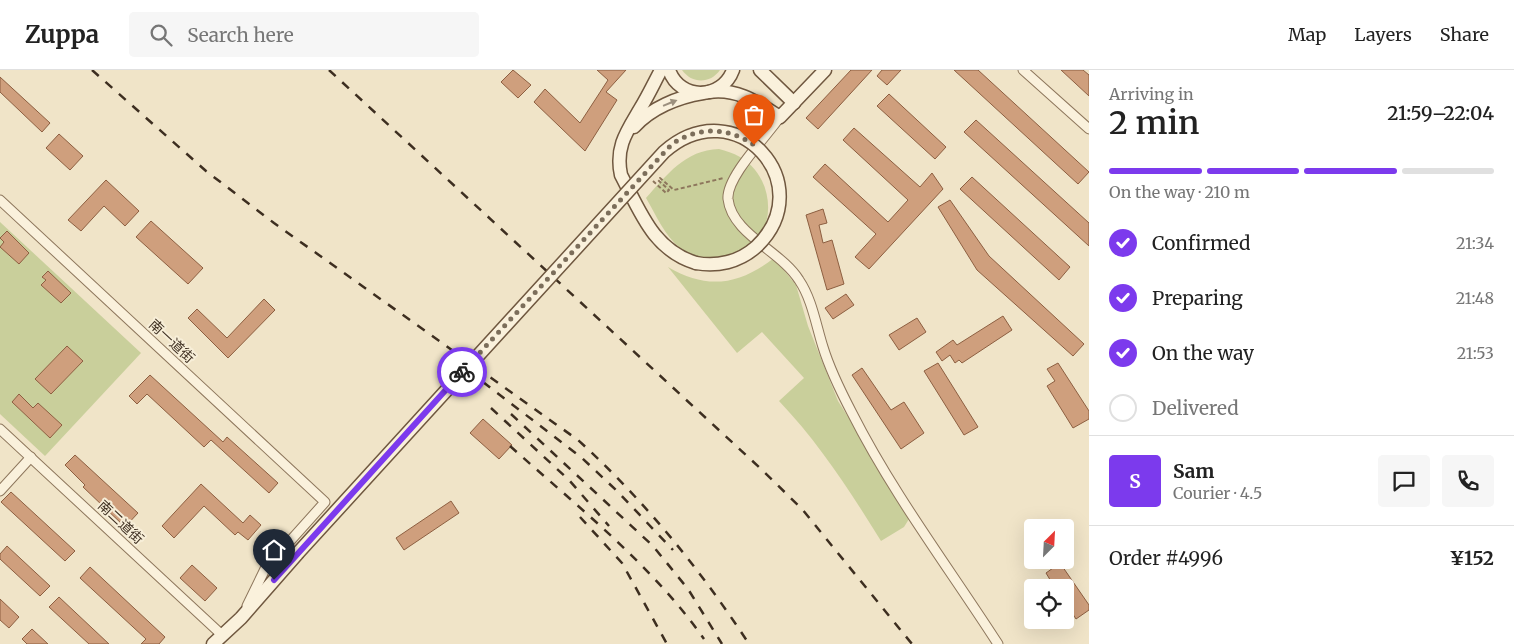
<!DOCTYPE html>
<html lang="en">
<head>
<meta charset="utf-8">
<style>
  :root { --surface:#fff; --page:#f6f6f6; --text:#222; --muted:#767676; --line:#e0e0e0; --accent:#7c3aed }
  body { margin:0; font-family:Merriweather,"Noto Sans SC",serif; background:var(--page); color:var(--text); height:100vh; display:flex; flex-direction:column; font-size:19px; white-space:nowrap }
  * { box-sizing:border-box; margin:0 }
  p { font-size:16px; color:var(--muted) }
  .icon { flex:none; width:28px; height:28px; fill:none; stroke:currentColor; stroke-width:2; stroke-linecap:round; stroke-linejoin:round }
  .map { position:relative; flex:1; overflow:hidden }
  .sheet { display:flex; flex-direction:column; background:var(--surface); width:425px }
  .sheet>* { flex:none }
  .needle { width:32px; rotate:24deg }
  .fabs { position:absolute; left:1024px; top:449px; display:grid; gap:10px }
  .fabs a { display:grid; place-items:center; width:50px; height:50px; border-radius:5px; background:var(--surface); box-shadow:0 5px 20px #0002; font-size:25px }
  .pin { position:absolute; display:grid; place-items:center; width:42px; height:42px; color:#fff; margin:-51px -21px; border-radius:50% 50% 50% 0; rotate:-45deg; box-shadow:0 0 5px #0007 }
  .pin .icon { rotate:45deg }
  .courier { position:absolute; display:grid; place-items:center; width:50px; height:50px; margin:-25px; border:4px solid #7c3aed; border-radius:50%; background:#fff; color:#222; box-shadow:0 1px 6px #0007 }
  .summary em { font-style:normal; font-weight:600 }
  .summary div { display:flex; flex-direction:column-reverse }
  .summary { display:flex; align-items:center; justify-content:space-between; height:85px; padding:0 20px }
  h1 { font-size:32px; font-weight:600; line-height:38px }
  .bar { display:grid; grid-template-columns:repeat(4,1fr); gap:8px 5px; align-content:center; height:60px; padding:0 20px }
  .bar i { height:6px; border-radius:4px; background:var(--line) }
  .bar .selected { background:var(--accent) }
  .bar p { grid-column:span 4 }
  .line { display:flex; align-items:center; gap:12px; padding:0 20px; border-top:1px solid var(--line) }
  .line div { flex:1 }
  .round { display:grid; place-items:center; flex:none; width:52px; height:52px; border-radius:5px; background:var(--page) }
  ol { padding:0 20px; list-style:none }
  li { display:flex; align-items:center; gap:15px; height:55px }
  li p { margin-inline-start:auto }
  li .icon { padding:5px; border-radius:50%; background:var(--accent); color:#fff; stroke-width:4 }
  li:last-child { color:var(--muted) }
  li i { width:28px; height:28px; border:2px solid var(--line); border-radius:50% }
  header { display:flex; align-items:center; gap:30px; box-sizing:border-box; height:70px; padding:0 25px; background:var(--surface); border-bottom:1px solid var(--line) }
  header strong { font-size:24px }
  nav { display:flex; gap:28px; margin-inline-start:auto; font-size:18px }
  .search { width:350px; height:45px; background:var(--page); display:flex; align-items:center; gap:12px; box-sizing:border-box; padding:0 18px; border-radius:5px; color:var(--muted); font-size:19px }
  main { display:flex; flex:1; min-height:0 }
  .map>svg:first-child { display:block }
</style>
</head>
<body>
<header>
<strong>Zuppa</strong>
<div class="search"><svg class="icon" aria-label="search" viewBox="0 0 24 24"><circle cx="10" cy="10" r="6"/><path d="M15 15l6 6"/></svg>Search here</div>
<nav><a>Map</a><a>Layers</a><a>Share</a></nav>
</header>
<main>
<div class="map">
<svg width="1089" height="574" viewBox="0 0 1089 574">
  <rect width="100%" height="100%" fill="#f0e4c8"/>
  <!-- green -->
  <g fill="#c9cf9b">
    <path d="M682,0H720C710,14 692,14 682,0Z"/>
    <path d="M719,79C726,81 733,83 740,87C772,105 779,155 749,178C740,185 727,187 716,188C704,189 690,186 680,178C665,166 656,145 646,128C667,105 685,80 719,79Z"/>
    <path d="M0,152L141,283L45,386L0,344Z"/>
    <path d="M774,188L796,215L808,256L838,331L907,441L909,449L904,457L881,471C850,421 819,373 779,331L804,308L762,262L737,283L668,197C707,220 739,215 774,188Z"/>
  </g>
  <!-- building -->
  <g fill="#cf9f7d" stroke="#8d5f41">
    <path d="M513,0L531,15L518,28L501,12Z"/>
    <path d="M597,0H626L606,22L617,30L585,81L534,32L545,19L580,53L608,10Z"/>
    <path d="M851,0H872L818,59L806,48Z"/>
    <path d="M882,0H901L887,15L877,6Z"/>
    <path d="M954,0H978L1089,102L1078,114Z"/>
    <path d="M1061,0H1083L1089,5V26Z"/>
    <path d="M0,7L50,53L42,62L0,22Z"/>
    <path d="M889,24L946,77L935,89L877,36Z"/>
    <path d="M976,50L1089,153V176L964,62Z"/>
    <path d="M854,58L920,117L932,103L943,119L869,199L855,187L876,164L813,107L825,94L888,152L908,130L843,70Z"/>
    <path d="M59,64L83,86L70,100L46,78Z"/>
    <path d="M972,107L1070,197L1059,210L960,119Z"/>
    <path d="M106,110L139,141L125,156L104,136L81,161L68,150Z"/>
    <path d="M950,130L989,186L1084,274L1073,286L977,200L938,137Z"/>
    <path d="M823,139L827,153L819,155L823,173L832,170L844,214L827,220L806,145Z"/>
    <path d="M151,151L203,198L188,214L136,167Z"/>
    <path d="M7,161L29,183L19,194L0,177L4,172L0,168Z"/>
    <path d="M48,201L71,223L61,233L41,215L46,210L42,207Z"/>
    <path d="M846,224L854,235L833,249L825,238Z"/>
    <path d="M264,229L275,240L228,288L188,248L197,239L227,268Z"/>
    <path d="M1003,246L1012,260L962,293L959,290L955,293L950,285L942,291L936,282L953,270L957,275Z"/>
    <path d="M917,248L926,262L899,280L889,265Z"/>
    <path d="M67,276L83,291L51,324L35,309Z"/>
    <path d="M938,293L978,357L964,365L924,301Z"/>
    <path d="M1058,293L1089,341V349L1073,358L1047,316L1055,311L1047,299Z"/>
    <path d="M862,298L891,340L904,332L924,363L901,379L852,305Z"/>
    <path d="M150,305L223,372L227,367L278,413L269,423L211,370L204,377L147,324L137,334L129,326Z"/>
    <path d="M19,324L33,338L38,333L62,355L50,368L12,332Z"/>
    <path d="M483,349L512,375L499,389L470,363Z"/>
    <path d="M75,385L138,443L125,457L83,417L85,415L65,395Z"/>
    <path d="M201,414L243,453L250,445L261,455L248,470L238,462L235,465L204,436L174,468L162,456Z"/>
    <path d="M11,422L75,481L65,491L1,432Z"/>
    <path d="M451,431L459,443L404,480L396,468Z"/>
    <path d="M7,476L50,516L40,526L0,489V484Z"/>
    <path d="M1060,493L1089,535V540L1076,549L1065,532V518H1055L1046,503Z"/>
    <path d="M192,495L217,518L205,531L180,508Z"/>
    <path d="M90,497L165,567L159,574H141L146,569L80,508Z"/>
    <path d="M59,527L109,574H89L49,537Z"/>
    <path d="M0,529L19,547L9,558L0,550Z"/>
    <path d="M32,559L48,574H27L22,569Z"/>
  </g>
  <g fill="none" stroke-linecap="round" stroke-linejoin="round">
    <!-- street casing -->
    <g stroke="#8d765c" stroke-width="11">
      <g id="street">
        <path d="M1023,0L1089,59"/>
        <path d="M780,47C767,66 726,107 728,129C732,164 781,181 799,210C812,229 816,255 823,277C830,300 841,322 852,343C893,424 949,498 998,574"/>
        <path d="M0,130L325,432L265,499L247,536"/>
        <path d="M0,359L222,565"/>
        <path d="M0,421L31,387"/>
      </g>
    </g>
    <!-- secondary casing -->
    <g stroke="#6f573f" stroke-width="15">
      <g id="secondary">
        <path d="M661,0C654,13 648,26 640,39C627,61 615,77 621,105C640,141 653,180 696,193"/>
        <path d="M669,0C680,31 722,30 733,0"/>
        <path d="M760,0L794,33"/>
        <path d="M709,22C738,18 758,33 780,47L825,0"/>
        <path d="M634,57C651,38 678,27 703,23"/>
        <path d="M213,574L241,548L297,484"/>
      </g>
    </g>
    <!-- path -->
    <path stroke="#8d765c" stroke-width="2" stroke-dasharray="4 2.5" stroke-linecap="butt" d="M653,111L666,123L669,120L658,110L660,108L674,120L724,108"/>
    <!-- street -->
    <use href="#street" stroke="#faf1dc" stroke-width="9"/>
    <!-- secondary -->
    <use href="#secondary" stroke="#faf1dc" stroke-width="12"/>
    <!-- rail -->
    <g stroke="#3d2e20" stroke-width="2.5" stroke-dasharray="9 9" stroke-linecap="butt">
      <path d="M92,0L206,101L274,153L578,370C644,430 700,499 749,574"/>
      <path d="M329,0L760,398L802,439L912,574"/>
      <path d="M483,312L582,388L617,421L673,480"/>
      <path d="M491,338L569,410L609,456"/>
      <path d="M511,344L653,476L688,519L722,574"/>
      <path d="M510,376C578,437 652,495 704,569"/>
      <path d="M580,447L622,493L667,574"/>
    </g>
    <!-- secondary-bridge casing -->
    <g stroke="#6f573f" stroke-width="15" stroke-linecap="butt">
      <path id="secondary-bridge" d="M297,484L664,82C736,18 822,115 756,177C739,192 717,197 696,193"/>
    </g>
    <!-- secondary-bridge -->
    <use href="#secondary-bridge" stroke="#faf1dc" stroke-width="12"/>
  </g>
  <!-- one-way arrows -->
  <defs><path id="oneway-solid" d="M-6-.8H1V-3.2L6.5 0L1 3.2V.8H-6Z" transform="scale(1.25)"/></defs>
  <use fill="#9c907e" href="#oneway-solid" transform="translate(670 33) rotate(-22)"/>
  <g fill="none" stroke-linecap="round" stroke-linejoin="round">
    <!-- done -->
    <path stroke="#7c6e5b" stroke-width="5" stroke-dasharray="0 9" d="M462,302L672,74C699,56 728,57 754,75"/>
    <!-- route -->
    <path stroke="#7c3aed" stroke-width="6" d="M274,510L462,302"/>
  </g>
  <g text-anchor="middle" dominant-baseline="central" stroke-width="4" stroke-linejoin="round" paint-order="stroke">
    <!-- street labels -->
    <g font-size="14" fill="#3d2e20" stroke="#f7eed8">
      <text transform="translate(172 271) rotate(43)">南一道街</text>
      <text transform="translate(121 452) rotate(43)">南二道街</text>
    </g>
  </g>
</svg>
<div class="fabs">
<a><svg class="needle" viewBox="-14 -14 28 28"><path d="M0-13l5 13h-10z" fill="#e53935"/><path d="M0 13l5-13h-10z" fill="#767676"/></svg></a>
<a><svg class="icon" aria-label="locate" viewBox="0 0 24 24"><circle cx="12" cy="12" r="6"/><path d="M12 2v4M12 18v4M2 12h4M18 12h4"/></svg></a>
</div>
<div class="pin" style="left:754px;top:75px;background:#ea580c"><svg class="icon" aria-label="bag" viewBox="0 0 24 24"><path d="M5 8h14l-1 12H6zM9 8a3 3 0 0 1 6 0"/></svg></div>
<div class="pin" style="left:274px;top:510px;background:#1f2937"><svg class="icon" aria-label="home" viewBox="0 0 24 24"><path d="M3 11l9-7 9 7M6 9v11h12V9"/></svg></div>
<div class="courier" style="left:462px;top:302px"><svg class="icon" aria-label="bike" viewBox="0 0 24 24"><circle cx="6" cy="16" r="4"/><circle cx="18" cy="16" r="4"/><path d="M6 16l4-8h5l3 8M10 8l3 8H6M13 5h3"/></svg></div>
</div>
<section class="sheet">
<div class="summary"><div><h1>2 min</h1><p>Arriving in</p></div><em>21:59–22:04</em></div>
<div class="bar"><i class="selected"></i><i class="selected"></i><i class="selected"></i><i></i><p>On the way · 210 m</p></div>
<ol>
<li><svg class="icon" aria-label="check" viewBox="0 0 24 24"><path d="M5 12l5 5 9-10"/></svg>Confirmed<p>21:34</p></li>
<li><svg class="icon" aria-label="check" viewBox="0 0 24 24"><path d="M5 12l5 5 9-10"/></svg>Preparing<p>21:48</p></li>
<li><svg class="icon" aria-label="check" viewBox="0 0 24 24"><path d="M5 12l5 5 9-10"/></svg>On the way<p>21:53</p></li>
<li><i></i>Delivered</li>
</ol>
<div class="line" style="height:90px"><b class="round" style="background:var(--accent);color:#fff">S</b><div><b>Sam</b><p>Courier · 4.5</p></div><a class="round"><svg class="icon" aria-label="chat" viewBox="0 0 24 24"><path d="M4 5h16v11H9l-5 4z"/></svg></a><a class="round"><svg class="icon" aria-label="phone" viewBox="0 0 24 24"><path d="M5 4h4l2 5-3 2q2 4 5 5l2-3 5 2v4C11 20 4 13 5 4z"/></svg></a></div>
<div class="line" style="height:65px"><div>Order #4996</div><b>¥152</b></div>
</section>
</main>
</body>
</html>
